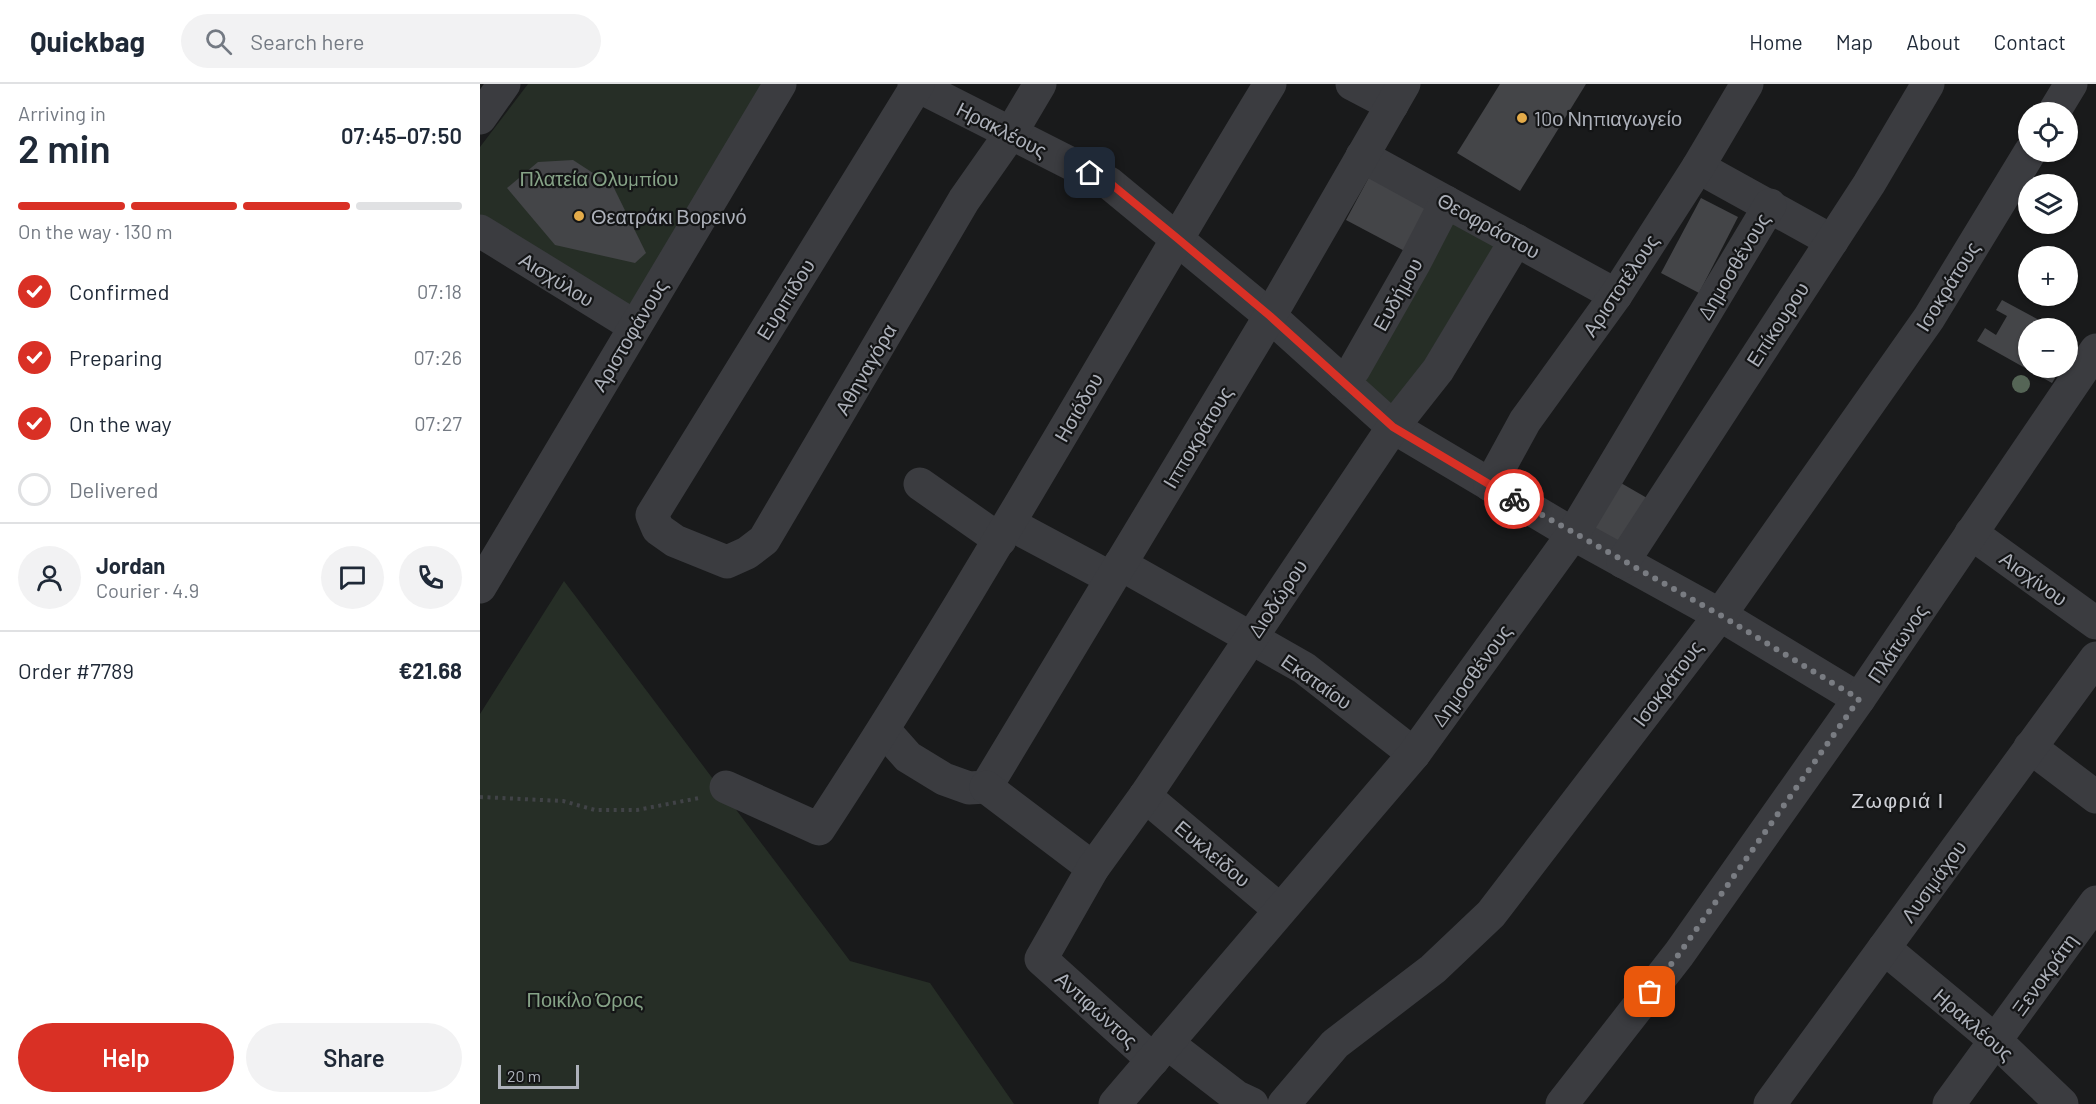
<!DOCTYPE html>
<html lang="en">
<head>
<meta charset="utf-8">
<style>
  :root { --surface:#fff; --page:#f2f2f3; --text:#1f2937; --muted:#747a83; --line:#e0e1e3; --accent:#d93025 }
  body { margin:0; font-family:Barlow,sans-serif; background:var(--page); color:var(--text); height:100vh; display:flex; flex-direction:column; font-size:22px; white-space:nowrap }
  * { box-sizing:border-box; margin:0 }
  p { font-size:20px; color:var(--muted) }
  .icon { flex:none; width:33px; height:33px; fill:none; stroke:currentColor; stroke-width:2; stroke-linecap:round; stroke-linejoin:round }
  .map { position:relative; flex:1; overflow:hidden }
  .sheet { display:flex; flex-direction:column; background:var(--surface); width:480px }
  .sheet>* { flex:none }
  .fabs { position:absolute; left:1538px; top:18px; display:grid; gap:12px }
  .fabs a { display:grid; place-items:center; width:60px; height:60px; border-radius:50%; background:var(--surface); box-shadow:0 2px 4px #0004; font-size:30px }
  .scale { position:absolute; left:18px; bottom:15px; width:81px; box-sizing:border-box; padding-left:6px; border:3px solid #adb1ba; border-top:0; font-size:16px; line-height:21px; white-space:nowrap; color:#adb1ba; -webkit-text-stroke:4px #141516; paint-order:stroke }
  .pin { position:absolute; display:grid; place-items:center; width:51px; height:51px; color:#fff; margin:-26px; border-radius:12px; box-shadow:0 3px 9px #0006 }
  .courier { position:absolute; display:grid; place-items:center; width:60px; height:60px; margin:-30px; border:4px solid #d93025; border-radius:50%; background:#fff; color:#222; box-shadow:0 2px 8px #0007 }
  .summary em { font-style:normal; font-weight:600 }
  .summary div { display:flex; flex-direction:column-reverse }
  .summary { display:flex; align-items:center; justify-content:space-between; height:102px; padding:0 18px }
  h1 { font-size:39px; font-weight:600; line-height:45px }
  .bar { display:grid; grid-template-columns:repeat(4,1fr); gap:9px 6px; align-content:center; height:72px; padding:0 18px }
  .bar i { height:8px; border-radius:4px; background:var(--line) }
  .bar .on { background:var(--accent) }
  .bar p { grid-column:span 4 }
  .line { display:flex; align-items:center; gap:15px; padding:0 18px; border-top:2px solid var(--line) }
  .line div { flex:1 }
  .round { display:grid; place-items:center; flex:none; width:63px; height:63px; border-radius:32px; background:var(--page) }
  ol { padding:0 18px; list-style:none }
  li { display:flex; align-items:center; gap:18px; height:66px }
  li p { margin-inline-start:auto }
  li .icon { padding:6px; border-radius:50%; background:var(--accent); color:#fff; stroke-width:4 }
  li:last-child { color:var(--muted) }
  li i { width:33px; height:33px; border:3px solid var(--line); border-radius:50% }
  .cta { display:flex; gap:12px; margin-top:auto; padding:12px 18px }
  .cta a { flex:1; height:69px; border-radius:36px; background:var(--accent); color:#fff; font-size:24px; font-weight:600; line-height:69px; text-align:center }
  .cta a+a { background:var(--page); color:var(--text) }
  header { display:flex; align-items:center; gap:36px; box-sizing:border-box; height:84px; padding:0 30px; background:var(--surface); border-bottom:2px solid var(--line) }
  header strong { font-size:28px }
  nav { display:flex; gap:33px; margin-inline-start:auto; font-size:21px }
  .search { width:420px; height:54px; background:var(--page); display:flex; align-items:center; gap:15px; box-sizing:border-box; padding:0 21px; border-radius:33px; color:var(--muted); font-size:22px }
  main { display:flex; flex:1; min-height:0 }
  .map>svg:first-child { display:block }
</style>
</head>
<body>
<header>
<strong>Quickbag</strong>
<div class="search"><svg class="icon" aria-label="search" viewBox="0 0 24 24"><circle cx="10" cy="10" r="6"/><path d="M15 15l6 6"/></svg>Search here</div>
<nav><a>Home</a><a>Map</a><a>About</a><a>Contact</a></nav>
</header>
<main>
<section class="sheet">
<div class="summary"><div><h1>2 min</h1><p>Arriving in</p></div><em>07:45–07:50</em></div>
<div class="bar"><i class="on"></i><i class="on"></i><i class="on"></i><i></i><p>On the way · 130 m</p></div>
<ol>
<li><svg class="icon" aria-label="check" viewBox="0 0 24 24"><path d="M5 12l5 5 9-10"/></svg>Confirmed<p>07:18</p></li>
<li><svg class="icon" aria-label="check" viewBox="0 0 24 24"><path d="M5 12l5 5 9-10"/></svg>Preparing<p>07:26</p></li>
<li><svg class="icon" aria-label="check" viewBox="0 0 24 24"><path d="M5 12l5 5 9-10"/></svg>On the way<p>07:27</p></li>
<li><i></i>Delivered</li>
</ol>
<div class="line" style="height:108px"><a class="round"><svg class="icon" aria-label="person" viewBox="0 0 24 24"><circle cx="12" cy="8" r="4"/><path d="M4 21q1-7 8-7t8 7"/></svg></a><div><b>Jordan</b><p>Courier · 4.9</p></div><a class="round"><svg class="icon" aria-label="chat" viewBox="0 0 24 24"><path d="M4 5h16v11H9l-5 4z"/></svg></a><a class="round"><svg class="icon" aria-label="phone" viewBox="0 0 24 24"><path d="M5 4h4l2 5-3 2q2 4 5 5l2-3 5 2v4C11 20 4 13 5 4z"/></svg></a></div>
<div class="line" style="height:78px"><div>Order #7789</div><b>€21.68</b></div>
<div class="cta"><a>Help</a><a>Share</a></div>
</section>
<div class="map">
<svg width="1616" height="1020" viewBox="0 0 1616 1020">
  <rect width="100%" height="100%" fill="#191a1b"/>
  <!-- green -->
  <g fill="#262e26">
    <path d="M48,0H288L149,222L0,131V63Z"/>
    <path d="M966,118L1036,156L913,343L863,298Z"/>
    <path d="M84,497L370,877L450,899L534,1020H0V630Z"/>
  </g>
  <!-- building -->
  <g fill="#444548">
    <path d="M1020,0H1106L1040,107L977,69Z"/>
    <path d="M93,76L133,102L166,169L155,179L75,161L27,104L58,78Z"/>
    <path d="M895,82L963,118L934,172L866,136Z"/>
    <path d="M1221,114L1258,133L1219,209L1181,189Z"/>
    <path d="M1522,216L1574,244H1548V284H1581L1572,299L1497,257L1505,244L1516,251L1527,232L1516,226Z"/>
    <path d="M1587,252L1596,257L1587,273Z"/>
    <path d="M1134,395L1167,414L1138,464L1105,445Z"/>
  </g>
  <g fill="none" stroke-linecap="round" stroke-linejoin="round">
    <!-- path -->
    <path stroke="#414347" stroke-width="4" stroke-dasharray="3 4.5" stroke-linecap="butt" d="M0,713L83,717L115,726H157L219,714"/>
    <!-- minor -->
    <g stroke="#3b3c40" stroke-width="33">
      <path d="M434,0L629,99L790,232L913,343L1093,450L1240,531L1379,615"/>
      <path d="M438,0L172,431L178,445L195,457L247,478L267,469L284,456L484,116L531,49L560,0"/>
      <path d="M872,0L912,21"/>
      <path d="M1574,28L1591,0"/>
      <path d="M0,34L24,0"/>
      <path d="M882,72L1136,211"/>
      <path d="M1218,83L1352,157"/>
      <path d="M0,147L154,242"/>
      <path d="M863,298L874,285L935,178L966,118"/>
      <path d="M440,400L520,456"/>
      <path d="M1010,401L1045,337L1136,211L1218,83L1267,0"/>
      <path d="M530,440L631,494"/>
      <path d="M1491,449L1616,539"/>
      <path d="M1143,478L1389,100L1448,0"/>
      <path d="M640,480L824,584L934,670"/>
      <path d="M0,503L300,0"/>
      <path d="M404,646L428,673L464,695L489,704L506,703"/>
      <path d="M1550,663L1616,713"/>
      <path d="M246,703L339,745C498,502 639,248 790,0"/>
      <path d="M506,703L790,232L924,0"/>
      <path d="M506,703L613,784"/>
      <path d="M665,712L800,826"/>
      <path d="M1404,864L1516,957L1582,1020"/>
      <path d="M687,959L757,1013L772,1020"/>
      <path d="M673,976L561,875L613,784L665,712L913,343L958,286L1036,156"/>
      <path d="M635,1020L934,670L1093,450L1290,121"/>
      <path d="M804,1020L855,960L953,885L1011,830L1240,531L1449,234L1550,68"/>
      <path d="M1082,1020L1199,870L1379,615L1616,266"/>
      <path d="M1290,1020L1616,574"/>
      <path d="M1469,1020L1616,818"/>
    </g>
  </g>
  <!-- trees -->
  <circle fill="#556556" cx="1541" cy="300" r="9"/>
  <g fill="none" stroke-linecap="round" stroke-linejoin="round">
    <!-- done -->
    <path stroke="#797c82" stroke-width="6" stroke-dasharray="0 10.8" d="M1034,415L1240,531L1379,615L1199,870L1170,908"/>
    <!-- route -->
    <path stroke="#d93025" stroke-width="8" d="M610,89L630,99L697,154L790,232L913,343L1034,415"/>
  </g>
  <!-- markers -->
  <g fill="#e4ab49" stroke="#141516" stroke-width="2">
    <circle cx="1042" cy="34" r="6"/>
    <circle cx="99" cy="132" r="6"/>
  </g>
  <g text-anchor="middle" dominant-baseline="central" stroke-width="4.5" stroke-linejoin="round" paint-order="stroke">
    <!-- poi labels -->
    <g font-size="20" fill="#adb1ba" stroke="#141516" text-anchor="start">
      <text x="1054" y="34">10ο Νηπιαγωγείο</text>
      <text x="111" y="132">Θεατράκι Βορεινό</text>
    </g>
    <!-- street labels -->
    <g font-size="20" fill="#adb1ba" stroke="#141516">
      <text transform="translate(522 45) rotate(27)">Ηρακλέους</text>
      <text transform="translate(1009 141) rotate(29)">Θεοφράστου</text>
      <text transform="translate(1253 182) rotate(-59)">Δημοσθένους</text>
      <text transform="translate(77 195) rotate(32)">Αισχύλου</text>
      <text transform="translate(1140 201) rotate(-56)">Αριστοτέλους</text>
      <text transform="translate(1467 202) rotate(-58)">Ισοκράτους</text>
      <text transform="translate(917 210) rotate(-61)">Ευδήμου</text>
      <text transform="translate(305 215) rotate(-58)">Ευριπίδου</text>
      <text transform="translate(1297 240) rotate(-57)">Επίκουρου</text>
      <text transform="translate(149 251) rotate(-59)">Αριστοφάνους</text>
      <text transform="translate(385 285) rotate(-60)">Αθηναγόρα</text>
      <text transform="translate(598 323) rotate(-60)">Ησιόδου</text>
      <text transform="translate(717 353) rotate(-59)">Ιπποκράτους</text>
      <text transform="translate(1554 494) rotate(36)">Αισχίνου</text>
      <text transform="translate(797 514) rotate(-56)">Διοδώρου</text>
      <text transform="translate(1417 559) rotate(-56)">Πλάτωνος</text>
      <text transform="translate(991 591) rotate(-54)">Δημοσθένους</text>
      <text transform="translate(837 597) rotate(35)">Εκαταίου</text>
      <text transform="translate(1187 599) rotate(-53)">Ισοκράτους</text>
      <text transform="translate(733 769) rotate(40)">Ευκλείδου</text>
      <text transform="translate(1453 797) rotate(-54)">Λυσιμάχου</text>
      <text transform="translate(1564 890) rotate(-54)">Ξενοκράτη</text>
      <text transform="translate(617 925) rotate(42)">Αντιφώντος</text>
      <text transform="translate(1494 940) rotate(41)">Ηρακλέους</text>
    </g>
    <!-- park labels -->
    <g font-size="20" fill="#86a387" stroke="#141516">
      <text x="119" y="94">Πλατεία Ολυμπίου</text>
      <text x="105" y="915">Ποικίλο Όρος</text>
    </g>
    <!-- neighbourhood labels -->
    <g font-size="21" letter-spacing="1.5" fill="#ced0d6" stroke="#141516">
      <text x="1418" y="715">Ζωφριά Ι</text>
    </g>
  </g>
</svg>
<div class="fabs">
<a><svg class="icon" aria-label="locate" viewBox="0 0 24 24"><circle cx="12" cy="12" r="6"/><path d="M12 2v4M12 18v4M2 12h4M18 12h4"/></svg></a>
<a><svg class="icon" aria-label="layers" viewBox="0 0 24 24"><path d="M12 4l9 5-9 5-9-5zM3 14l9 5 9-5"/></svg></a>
<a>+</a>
<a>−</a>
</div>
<div class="scale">20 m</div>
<div class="pin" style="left:1170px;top:908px;background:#ea580c"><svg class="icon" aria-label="bag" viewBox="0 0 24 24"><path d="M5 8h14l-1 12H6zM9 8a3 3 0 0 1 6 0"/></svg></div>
<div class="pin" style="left:610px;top:89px;background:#1f2937"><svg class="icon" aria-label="home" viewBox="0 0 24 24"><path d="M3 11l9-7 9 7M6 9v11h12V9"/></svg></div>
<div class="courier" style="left:1034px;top:415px"><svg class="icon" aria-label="bike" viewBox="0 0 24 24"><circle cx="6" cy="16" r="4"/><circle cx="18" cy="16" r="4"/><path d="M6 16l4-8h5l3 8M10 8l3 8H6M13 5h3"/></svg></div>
</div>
</main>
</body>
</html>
